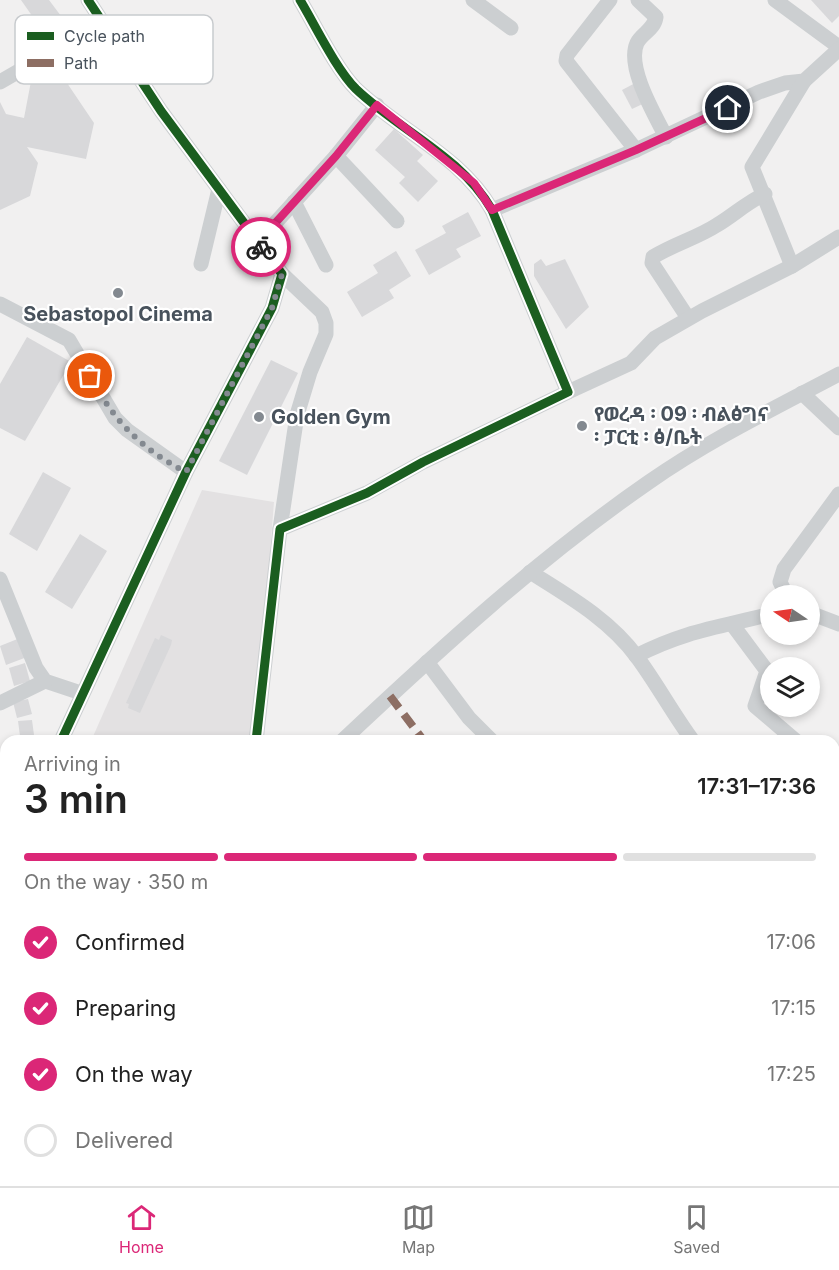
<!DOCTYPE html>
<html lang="en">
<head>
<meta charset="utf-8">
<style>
  :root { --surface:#fff; --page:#f6f6f6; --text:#222; --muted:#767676; --line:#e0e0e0; --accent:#db2777 }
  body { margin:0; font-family:Inter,"Noto Sans Ethiopic",sans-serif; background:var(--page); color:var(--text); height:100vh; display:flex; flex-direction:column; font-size:22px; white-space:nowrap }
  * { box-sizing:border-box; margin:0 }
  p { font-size:20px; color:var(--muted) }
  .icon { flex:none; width:33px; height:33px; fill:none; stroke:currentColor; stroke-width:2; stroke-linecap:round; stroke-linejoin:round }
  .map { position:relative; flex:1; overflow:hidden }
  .panel { position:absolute; left:0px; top:735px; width:840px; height:452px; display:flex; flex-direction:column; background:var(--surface); border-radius:18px 18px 0 0; box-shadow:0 3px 9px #0003 }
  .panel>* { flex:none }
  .needle { width:39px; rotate:283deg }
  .fabs { position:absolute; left:760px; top:585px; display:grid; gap:12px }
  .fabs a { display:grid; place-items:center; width:60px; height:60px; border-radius:50%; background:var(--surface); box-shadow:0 3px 9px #0003; font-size:30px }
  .pin { position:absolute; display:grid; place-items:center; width:51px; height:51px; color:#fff; margin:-26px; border:3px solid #fff; border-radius:50%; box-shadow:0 2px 6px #0007 }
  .courier { position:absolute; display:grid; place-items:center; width:60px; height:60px; margin:-30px; border:4px solid #db2777; border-radius:50%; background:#fff; color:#222; box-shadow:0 2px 8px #0007 }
  .headline em { font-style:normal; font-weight:600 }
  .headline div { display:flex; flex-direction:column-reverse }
  .headline { display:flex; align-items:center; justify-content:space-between; height:102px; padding:0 24px }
  h1 { font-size:39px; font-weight:600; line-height:45px }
  .bar { display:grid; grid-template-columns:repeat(4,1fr); gap:9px 6px; align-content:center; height:72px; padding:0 24px }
  .bar i { height:8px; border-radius:4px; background:var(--line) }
  .bar .on { background:var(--accent) }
  .bar p { grid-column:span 4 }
  ol { padding:0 24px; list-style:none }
  li { display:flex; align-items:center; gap:18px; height:66px }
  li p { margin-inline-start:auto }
  li .icon { padding:6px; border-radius:50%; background:var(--accent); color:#fff; stroke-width:4 }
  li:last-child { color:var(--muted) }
  li i { width:33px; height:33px; border:3px solid var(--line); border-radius:50% }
  .tab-bar { display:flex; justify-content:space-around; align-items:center; height:84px; border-top:2px solid var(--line); background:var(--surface); font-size:16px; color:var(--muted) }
  .tab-bar a { display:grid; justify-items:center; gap:3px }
  .tab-bar .on { color:var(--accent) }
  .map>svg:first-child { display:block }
</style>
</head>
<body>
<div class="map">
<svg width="839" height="1186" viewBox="0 0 839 1186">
  <rect width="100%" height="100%" fill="#f1f0f0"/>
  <!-- commercial -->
  <path fill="#e6e3de" d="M834,1110L839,1111V1146L834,1144Z"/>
  <!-- education -->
  <path fill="#e3e1e2" d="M202,490L274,502L265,617L250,741H91Z"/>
  <!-- building -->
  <g fill="#d8d8da">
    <path d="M21,0H49L61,16L42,30Z"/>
    <path d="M811,0H839V16L832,23Z"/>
    <path d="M32,76L67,83L94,123L86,159L27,147L38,163L30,196L0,210V102L6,114L24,118Z"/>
    <path d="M639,81L649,101L632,109L622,90Z"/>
    <path d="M394,129L423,155L417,161L438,181L418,202L399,183L405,177L375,150Z"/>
    <path d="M468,212L481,236L456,249L461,257L429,275L415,250L446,233L442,226Z"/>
    <path d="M396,251L411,276L389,290L394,298L362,317L347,292L378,273L373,265Z"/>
    <path d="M541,259L546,266L565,259L589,307L566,329L534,276V264Z"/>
    <path d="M27,337L71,362L25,441L0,428V384Z"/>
    <path d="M271,360L298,373L247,475L219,461Z"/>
    <path d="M43,472L71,488L37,551L9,534Z"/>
    <path d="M80,534L107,551L72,609L45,592Z"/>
    <path d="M161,635L172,640L171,645L140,713L128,708L129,704L126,703L155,638L159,640Z"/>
    <path d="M20,638L27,657L6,665L0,646Z"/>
    <path d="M25,663L30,681L14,686L9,668Z"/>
    <path d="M28,699L32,714L17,718L13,702Z"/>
    <path d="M32,720L34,735L20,736L18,721Z"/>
    <path d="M6,764V786H0V765Z"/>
    <path d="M0,872L6,873L2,904L0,903Z"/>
    <path d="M6,1083V1180H431L433,1186H0V1089Z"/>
  </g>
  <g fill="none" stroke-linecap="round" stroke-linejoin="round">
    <!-- minor -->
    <g stroke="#cccfd1" stroke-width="15">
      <path d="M473,0L511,28"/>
      <path d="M610,0L567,55L566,61L636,150"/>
      <path d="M638,0L656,17C654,30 642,33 637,43C626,67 655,115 666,137"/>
      <path d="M775,0L839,47"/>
      <path d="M0,82L102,23"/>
      <path d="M336,156L397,221"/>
      <path d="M294,202L326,265"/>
      <path d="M492,210L636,150L759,92L785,83L804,81L839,49"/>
      <path d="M258,242L336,156L377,105"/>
      <path d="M201,264L219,189"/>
      <path d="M792,266L752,167L804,81"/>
      <path d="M0,304L69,340L115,418L127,430L186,472"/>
      <path d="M688,318L652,263L653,257C674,244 697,238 717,225C734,215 747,202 765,194"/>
      <path d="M568,392L631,363L655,338L702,311L792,266L839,237"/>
      <path d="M802,393L839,428"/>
      <path d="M280,529L297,415L310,372L326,334V323L322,312L282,274"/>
      <path d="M530,572C568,596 609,619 637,657C657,684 673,714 693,741"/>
      <path d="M0,579L36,668L45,681L81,693"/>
      <path d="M787,596L780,582L784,569L839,494"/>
      <path d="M810,613L839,624"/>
      <path d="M732,624L767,671L755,706L796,741"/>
      <path d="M636,656C684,631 720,627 771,614"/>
      <path d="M427,662L469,718L492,741"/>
      <path d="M0,703L45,681"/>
      <path d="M61,741L186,472L272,308L282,274L161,111L88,0"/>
      <path d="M256,741L280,529L367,493L423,462L568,392L492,210C461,156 400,131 356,89C336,69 315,25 300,0"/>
      <path d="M342,741C440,649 539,558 649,482C709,440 775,408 839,374"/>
      <path d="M834,812L839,805"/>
      <path d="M0,1066L6,1060"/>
      <path d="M834,1071L839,1067"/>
      <path d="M0,1120L6,1113"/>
      <path d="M490,1180L491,1186"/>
      <path d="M706,1180V1186"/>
      <path d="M82,1186L86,1180"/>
      <path d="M195,1186L199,1180"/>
      <path d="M384,1186L386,1180"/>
      <path d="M649,1186L650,1180"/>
    </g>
    <!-- major -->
    <g stroke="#c8cbce" stroke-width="20">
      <path d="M0,928H6"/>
      <path d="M0,978L6,980"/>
      <path d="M834,1160L839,1161"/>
      <path d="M771,1180L790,1186"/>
    </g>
    <!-- tram -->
    <g stroke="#c6c8ca" stroke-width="1.5">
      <path d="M0,940L6,942"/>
      <path d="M0,958L6,960"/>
      <path d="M834,1170L839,1172"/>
      <path d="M809,1180L829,1186"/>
    </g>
    <!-- quiet -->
    <path stroke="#8d6e63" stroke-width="8" stroke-dasharray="15 8" stroke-linecap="butt" d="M390,696L424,741"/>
    <!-- cycleway casing -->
    <g stroke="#fff" stroke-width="13">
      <g id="cycleway">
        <path d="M61,741L186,472L272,308L282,274L161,111L88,0"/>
        <path d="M256,741L280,529L367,493L423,462L568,392L492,210C461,156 400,131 356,89C336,69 315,25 300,0"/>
      </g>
    </g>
    <!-- cycleway -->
    <use href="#cycleway" stroke="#1b5e20" stroke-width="9"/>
  </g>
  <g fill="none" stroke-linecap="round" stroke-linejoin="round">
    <!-- done -->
    <path stroke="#838990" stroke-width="6" stroke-dasharray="0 10.8" d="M90,376C113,420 141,449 186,472L272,308L282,274L261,247"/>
    <!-- route -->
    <path stroke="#db2777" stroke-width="8" d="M261,247L258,242L336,156L377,105L474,183L492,210L636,150L728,108"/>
  </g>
  <!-- markers -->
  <g fill="#838990" stroke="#fff" stroke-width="2">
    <circle cx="118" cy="293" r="6"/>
    <circle cx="259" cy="417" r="6"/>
    <circle cx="582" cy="426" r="6"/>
  </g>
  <g text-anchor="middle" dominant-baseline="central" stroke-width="4.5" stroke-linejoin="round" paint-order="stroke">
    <!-- poi labels -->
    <g font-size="20" font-weight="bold" fill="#48525c" stroke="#fff" text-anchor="start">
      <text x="118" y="314" text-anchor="middle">Sebastopol Cinema</text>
      <text x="594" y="414">የወረዳ ፡ 09 ፡ ብልፅግና<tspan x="594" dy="23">፡ ፓርቲ ፡ ፅ/ቤት</tspan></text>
      <text x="271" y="417">Golden Gym</text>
    </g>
  </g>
  <!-- legend -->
  <rect x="15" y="15" width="198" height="69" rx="9" fill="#fff" stroke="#c8cbce" stroke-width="1.5"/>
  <rect x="27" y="32" width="27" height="8" fill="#1b5e20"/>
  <rect x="27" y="59" width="27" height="8" fill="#8d6e63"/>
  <g font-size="16" fill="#48525c">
    <text x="64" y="42">Cycle path</text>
    <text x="64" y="69">Path</text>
  </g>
</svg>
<div class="fabs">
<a><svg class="needle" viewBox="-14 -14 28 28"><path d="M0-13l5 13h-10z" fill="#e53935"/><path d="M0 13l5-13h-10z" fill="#767676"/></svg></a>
<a><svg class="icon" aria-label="layers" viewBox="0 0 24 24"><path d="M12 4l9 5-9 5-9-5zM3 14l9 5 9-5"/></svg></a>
</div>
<div class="pin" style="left:90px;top:376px;background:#ea580c"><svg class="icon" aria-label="bag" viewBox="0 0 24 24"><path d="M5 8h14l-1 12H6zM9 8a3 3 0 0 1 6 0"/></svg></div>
<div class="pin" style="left:728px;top:108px;background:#1f2937"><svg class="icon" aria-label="home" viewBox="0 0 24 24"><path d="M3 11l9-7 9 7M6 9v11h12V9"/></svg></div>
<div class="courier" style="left:261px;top:247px"><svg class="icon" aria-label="bike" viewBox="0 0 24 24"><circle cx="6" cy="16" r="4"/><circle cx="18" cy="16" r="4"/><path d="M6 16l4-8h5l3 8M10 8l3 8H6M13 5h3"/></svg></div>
<section class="panel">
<div class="headline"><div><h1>3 min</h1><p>Arriving in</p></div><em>17:31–17:36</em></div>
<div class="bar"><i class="on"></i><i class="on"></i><i class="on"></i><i></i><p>On the way · 350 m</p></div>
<ol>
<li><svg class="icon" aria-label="check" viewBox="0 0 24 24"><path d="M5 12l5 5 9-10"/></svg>Confirmed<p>17:06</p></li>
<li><svg class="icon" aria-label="check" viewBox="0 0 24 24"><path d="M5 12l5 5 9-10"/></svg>Preparing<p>17:15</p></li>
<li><svg class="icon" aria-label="check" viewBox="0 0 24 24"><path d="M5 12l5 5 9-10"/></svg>On the way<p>17:25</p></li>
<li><i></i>Delivered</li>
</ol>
</section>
</div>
<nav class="tab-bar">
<a class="on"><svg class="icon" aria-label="home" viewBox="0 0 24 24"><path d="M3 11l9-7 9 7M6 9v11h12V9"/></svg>Home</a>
<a><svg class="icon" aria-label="map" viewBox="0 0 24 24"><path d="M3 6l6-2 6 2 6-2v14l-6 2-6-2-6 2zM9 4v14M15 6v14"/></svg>Map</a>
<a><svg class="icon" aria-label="saved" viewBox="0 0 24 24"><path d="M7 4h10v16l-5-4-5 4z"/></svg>Saved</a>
</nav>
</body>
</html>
